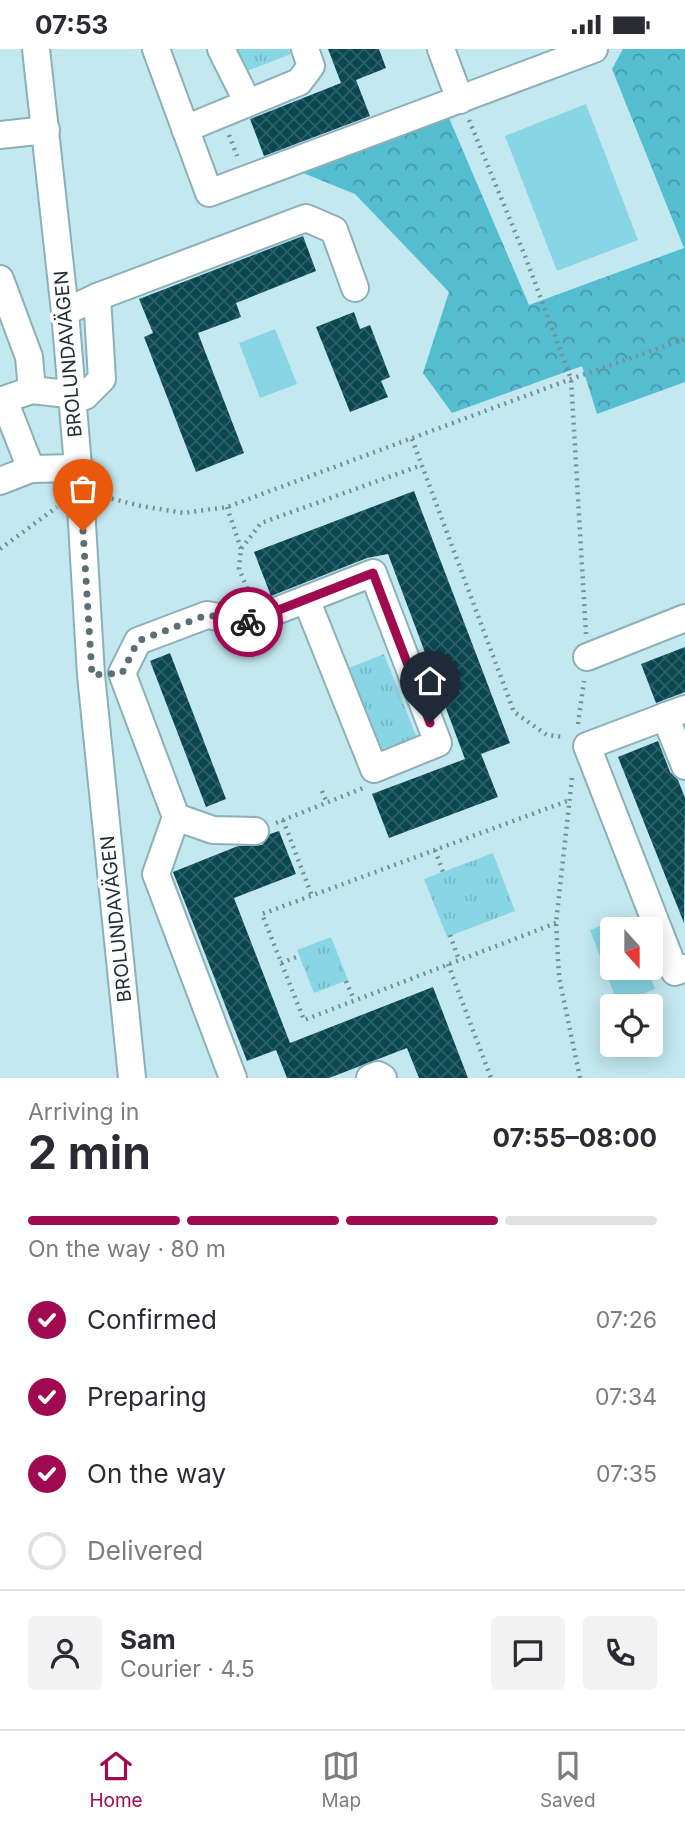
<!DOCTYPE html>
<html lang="en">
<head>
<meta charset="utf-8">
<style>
  :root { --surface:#fff; --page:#f2f2f3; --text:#2b2b33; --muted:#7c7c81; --line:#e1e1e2; --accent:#9f0a51 }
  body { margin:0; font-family:Inter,sans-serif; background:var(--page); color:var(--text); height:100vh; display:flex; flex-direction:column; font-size:26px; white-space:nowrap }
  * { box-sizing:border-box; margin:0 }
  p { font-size:23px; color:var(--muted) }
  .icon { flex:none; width:38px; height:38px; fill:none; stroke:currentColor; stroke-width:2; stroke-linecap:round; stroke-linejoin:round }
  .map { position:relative; height:1029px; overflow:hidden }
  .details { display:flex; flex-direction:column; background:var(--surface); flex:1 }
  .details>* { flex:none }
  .needle { width:46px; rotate:159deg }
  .tools { position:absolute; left:600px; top:868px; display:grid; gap:14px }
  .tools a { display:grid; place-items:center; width:63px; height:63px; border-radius:7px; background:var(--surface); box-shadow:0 4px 18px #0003; font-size:35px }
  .pin { position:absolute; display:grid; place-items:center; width:60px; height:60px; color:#fff; margin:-72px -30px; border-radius:50% 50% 50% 0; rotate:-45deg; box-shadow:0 0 7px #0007 }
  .pin .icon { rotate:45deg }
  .courier { position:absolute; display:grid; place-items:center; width:70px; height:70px; margin:-35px; border:5px solid #9f0a51; border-radius:50%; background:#fff; color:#222; box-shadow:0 2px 9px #0007 }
  .summary em { font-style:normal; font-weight:700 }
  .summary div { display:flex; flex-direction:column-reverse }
  .summary { display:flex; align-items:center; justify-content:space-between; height:119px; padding:0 28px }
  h1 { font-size:46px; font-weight:700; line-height:52px }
  .bar { display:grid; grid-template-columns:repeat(4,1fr); gap:10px 7px; align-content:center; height:84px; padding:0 28px }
  .bar i { height:9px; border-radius:5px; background:var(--line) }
  .bar .selected { background:var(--accent) }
  .bar p { grid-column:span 4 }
  .line { display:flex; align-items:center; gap:18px; padding:0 28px; border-top:2px solid var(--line) }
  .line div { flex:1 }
  .round { display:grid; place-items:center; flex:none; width:74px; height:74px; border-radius:7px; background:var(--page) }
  ol { padding:0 28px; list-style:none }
  li { display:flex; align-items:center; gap:21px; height:77px }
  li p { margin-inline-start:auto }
  li .icon { padding:7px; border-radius:50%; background:var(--accent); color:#fff; stroke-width:4 }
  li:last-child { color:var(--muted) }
  li i { width:38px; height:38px; border:4px solid var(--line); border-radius:50% }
  .status { display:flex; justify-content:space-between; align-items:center; height:49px; padding:0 35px; background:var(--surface); direction:ltr }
  .status svg { height:19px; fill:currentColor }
  .dock { display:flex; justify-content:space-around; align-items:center; height:98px; border-top:2px solid var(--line); background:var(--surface); font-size:19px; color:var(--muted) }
  .dock a { display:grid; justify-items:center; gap:4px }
  .dock .selected { color:var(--accent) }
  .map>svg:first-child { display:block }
</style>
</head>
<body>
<div class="status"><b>07:53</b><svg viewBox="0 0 49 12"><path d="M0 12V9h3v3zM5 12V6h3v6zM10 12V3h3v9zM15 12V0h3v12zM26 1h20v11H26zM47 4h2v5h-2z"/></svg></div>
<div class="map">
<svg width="685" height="1029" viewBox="0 0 685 1029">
  <defs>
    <pattern id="forest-crowns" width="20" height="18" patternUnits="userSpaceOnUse" patternTransform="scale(1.75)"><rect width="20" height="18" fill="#55bdd0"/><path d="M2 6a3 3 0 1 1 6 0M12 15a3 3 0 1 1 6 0" fill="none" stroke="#469aa9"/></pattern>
    <pattern id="park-tufts" width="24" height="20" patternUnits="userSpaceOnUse" patternTransform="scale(1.75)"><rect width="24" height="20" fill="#88d6e5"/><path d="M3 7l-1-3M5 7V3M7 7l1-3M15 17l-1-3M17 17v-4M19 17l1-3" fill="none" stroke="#75b8c5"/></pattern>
    <pattern id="building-cross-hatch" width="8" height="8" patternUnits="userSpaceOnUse" patternTransform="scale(1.75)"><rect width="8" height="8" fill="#0a4751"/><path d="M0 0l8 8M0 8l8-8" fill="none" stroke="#2e5f68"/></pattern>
  </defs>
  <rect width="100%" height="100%" fill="#c3e8f0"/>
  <!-- forest -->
  <path fill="url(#forest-crowns)" d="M623,0H685V333L597,365L582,317L452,364L423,324L449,243L355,145L298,122L449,69L529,256L684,199L612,20Z"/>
  <!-- park -->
  <g fill="url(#park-tufts)">
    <path d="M235,0H289L291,5L244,23Z"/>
    <path d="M384,605L416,687L378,702L346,620Z"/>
    <path d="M493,804L515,862L447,888L424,830Z"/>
    <path d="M331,888L348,931L314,944L297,901Z"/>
  </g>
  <!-- garden -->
  <g fill="#88d6e5">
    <path d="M586,55L638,191L557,222L505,87Z"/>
    <path d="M275,280L297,335L260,349L239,294Z"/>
    <path d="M627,867L632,880H612V919H647L655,940L618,955L590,881Z"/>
  </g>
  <!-- building -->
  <g fill="url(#building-cross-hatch)">
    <path d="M328,0H379L386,19L356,31L370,67L264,107L250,70L341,34Z"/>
    <path d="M303,187L316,222L236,254L241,268L198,284L244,404L196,423L144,288L153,284L139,250Z"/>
    <path d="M354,263L360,280L370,276L390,328L381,332L388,348L350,363L316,278Z"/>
    <path d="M414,442L510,694L481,705L498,748L389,789L372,745L465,710L388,505L367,509L271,547L254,503Z"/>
    <path d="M685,598V643L656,654L641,615Z"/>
    <path d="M170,604L226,750L206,758L150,612Z"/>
    <path d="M658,692L670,723L678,731L685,749L684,874L618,708Z"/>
    <path d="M279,782L296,825L234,849L290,994L433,938L468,1029H419L407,999L329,1029H287L276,1001L247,1012L173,823L238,797L262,796L270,785Z"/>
  </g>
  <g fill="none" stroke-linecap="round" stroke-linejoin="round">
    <!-- minor casing -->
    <g stroke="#8cb0b7" stroke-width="30">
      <g id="minor">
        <path d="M36,0L65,263L80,441L91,626L132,1029"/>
        <path d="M156,0L209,144L594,0"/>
        <path d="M221,0L248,54"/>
        <path d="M441,0L460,51"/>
        <path d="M185,80L299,33L311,17L305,0"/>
        <path d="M0,86L46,81"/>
        <path d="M0,230L29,308L32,341"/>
        <path d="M65,263L97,248L306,169L334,181L355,239"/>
        <path d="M4,351L31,420"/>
        <path d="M0,352L32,341L85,347L102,330L97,248"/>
        <path d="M0,432L31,420L78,419"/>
        <path d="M587,608L685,569"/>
        <path d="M685,660L587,697L675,923L685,919"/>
        <path d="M665,667L685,717"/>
        <path d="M176,768L213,781L255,782"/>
        <path d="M233,1029L156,825L176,768L122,624L138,592L207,566L248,573L373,524L438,694L374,720L306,550"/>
        <path d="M370,1029L378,1026L383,1029"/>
      </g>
    </g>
    <!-- path -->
    <g stroke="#769095" stroke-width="4.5" stroke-dasharray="2 5" stroke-linecap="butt">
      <path d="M469,71L525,207L571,330L586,585"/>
      <path d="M229,86L237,107"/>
      <path d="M412,390L514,663L547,686L565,688"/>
      <path d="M105,448L141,457L184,464L227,458L571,330L685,290"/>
      <path d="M227,458L241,500"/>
      <path d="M0,500L57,458"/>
      <path d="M250,546L239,520L241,500L261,474L422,416"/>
      <path d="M578,675L584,632"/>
      <path d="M572,729L556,874L559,928L580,1029"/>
      <path d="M322,742L327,754"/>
      <path d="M283,771L312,847"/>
      <path d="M276,774L363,739"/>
      <path d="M435,801L443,823"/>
      <path d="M556,874L304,971L262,865L570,751"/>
      <path d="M450,886L459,911"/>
      <path d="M281,914L299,907"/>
      <path d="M448,915L491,1029"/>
      <path d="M346,932L354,951"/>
    </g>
    <!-- minor -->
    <use href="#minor" stroke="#fff" stroke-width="26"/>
  </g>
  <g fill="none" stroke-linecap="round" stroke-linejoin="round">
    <!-- done -->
    <path stroke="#5a7074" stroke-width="7" stroke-dasharray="0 12.6" d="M83,482L92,626L122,624L138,592L207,566L248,573"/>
    <!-- route -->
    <path stroke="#9f0a51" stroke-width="9" d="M248,573L373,524L430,674"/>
  </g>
  <g text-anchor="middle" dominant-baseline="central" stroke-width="7" stroke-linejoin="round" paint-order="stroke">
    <!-- street labels -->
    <g font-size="19" fill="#212f32" stroke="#fff">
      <text transform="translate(68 305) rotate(-95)">BROLUNDAVÄGEN</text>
      <text transform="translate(116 870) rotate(-96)">BROLUNDAVÄGEN</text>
    </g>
  </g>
</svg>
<div class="tools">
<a><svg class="needle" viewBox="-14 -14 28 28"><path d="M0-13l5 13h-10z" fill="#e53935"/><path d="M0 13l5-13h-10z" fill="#7c7c81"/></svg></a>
<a><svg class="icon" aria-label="locate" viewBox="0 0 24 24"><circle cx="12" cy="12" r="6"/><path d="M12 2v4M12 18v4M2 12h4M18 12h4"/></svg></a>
</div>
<div class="pin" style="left:83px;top:482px;background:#ea580c"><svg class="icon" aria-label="bag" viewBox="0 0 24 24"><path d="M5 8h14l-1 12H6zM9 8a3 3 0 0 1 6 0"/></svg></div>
<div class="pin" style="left:430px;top:674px;background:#1f2937"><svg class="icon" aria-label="home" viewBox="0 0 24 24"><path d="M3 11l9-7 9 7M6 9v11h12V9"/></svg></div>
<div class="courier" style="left:248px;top:573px"><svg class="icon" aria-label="bike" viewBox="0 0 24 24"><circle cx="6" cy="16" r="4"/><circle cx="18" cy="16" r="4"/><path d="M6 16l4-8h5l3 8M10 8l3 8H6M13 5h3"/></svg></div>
</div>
<section class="details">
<div class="summary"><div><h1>2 min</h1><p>Arriving in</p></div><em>07:55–08:00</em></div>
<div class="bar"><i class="selected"></i><i class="selected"></i><i class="selected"></i><i></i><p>On the way · 80 m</p></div>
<ol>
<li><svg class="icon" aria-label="check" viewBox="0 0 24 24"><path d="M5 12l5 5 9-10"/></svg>Confirmed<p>07:26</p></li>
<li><svg class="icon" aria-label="check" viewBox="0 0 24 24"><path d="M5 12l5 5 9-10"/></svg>Preparing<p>07:34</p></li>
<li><svg class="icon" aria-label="check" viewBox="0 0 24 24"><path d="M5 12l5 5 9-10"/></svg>On the way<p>07:35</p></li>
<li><i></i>Delivered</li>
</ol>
<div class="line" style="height:126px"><a class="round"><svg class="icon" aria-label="person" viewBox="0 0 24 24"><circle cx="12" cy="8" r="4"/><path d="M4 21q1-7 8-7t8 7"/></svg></a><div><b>Sam</b><p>Courier · 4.5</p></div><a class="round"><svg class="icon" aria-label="chat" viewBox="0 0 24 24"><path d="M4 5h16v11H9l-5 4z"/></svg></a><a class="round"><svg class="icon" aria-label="phone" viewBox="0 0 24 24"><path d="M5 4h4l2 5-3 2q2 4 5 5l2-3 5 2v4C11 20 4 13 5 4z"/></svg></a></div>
</section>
<nav class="dock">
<a class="selected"><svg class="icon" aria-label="home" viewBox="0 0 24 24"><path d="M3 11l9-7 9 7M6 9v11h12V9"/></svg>Home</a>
<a><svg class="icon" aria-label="map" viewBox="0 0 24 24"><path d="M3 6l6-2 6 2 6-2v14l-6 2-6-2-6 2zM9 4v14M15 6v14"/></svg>Map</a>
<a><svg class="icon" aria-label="saved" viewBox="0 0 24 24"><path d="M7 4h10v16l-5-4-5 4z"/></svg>Saved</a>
</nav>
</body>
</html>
